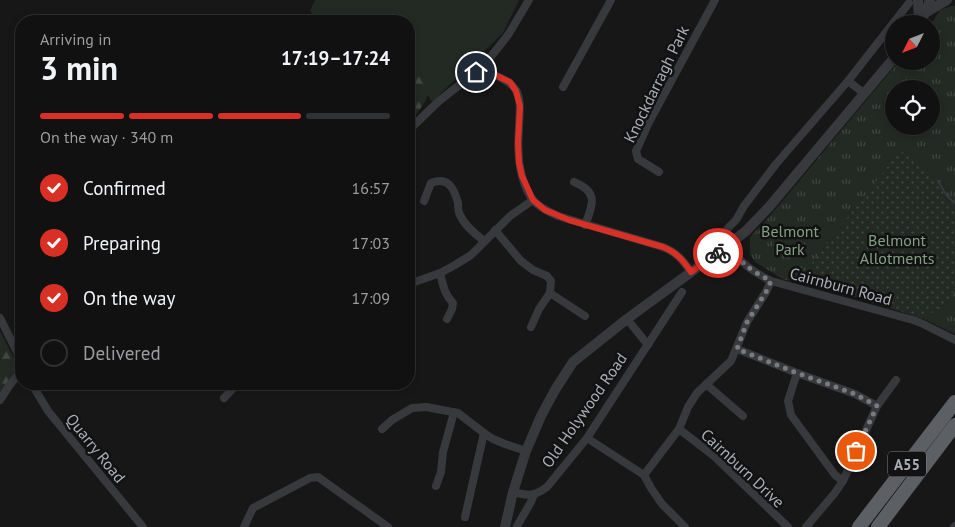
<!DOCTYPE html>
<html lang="en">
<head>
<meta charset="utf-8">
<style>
  :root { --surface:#111112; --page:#1a1a1b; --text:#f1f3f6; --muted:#9c9d9f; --line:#303132; --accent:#d93025 }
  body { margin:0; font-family:"PT Sans",sans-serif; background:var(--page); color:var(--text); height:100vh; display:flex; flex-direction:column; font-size:19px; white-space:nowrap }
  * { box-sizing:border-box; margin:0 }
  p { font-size:16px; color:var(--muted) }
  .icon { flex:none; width:28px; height:28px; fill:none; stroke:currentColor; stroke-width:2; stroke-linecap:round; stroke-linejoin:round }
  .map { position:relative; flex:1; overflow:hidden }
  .panel { position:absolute; left:15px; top:15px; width:400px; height:375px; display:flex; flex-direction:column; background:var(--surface); border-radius:20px; box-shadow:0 2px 8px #0003,0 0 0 1px var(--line) }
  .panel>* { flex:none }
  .needle { width:32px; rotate:228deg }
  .buttons { position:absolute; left:885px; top:15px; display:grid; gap:10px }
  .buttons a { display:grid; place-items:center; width:55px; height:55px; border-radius:50%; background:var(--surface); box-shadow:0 2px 8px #0003,0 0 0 1px var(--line); font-size:25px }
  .pin { position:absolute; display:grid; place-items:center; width:42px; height:42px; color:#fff; margin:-21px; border:2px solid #fff; border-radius:50%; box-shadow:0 1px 5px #0007 }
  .courier { position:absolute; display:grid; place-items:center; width:50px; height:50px; margin:-25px; border:4px solid #d93025; border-radius:50%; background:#fff; color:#222; box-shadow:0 1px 6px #0007 }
  .summary em { font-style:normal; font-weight:800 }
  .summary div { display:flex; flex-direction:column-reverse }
  .summary { display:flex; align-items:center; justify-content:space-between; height:85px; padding:0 25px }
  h1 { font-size:32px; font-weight:800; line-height:38px }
  .bar { display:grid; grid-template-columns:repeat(4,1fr); gap:8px 5px; align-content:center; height:60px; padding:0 25px }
  .bar i { height:6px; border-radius:4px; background:var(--line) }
  .bar .on { background:var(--accent) }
  .bar p { grid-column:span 4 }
  ol { padding:0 25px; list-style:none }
  li { display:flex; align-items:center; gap:15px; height:55px }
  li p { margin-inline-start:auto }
  li .icon { padding:5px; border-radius:50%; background:var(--accent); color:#fff; stroke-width:4 }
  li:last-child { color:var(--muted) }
  li i { width:28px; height:28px; border:2px solid var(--line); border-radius:50% }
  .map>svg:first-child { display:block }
</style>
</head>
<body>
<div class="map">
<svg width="955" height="527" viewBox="0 0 955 527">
  <defs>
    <pattern id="forest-firs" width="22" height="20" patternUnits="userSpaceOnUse" patternTransform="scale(1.25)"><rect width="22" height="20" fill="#232a24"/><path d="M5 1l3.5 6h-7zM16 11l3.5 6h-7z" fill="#404642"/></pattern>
    <pattern id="park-tufts" width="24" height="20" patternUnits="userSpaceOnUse" patternTransform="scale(1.25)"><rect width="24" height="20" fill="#232a24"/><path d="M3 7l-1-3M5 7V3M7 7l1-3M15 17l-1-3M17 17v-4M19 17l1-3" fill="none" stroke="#404642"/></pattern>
    <pattern id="garden-dots" width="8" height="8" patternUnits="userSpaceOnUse" patternTransform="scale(1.25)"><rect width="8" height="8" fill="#232a24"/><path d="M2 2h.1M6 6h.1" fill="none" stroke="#404642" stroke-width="1.8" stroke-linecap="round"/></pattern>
  </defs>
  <rect width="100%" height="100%" fill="#171718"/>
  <!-- grass -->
  <path fill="#232a24" d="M315,0H519L503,33L432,102L410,66H409V21H319L310,11Z"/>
  <!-- forest -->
  <g fill="url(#forest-firs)">
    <path d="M409,69L423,70C424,71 428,75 428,76C436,91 418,113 409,123Z"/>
    <path d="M0,331L18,366L0,394Z"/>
  </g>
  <!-- park -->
  <g fill="url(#park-tufts)" fill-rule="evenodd">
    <path d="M951,6H955V204L947,200L938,181L910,153L900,152L798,281L784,280L755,262L750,254V237L769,217L899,61H931V24L940,10ZM894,89H931V126H894Z"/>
    <path d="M955,289V334L924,319L948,301Z"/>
  </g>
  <!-- garden -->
  <path fill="url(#garden-dots)" d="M899,152L910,153L938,181L947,200L955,204V289L948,301L924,319L851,296L798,281Z"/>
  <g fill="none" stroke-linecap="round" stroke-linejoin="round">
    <!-- stream -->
    <path stroke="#313a40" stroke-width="2" d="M938,181L947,196L955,203"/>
    <!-- minor -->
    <g stroke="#38393d" stroke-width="8">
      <path d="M476,72C487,71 491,73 501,78C507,81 512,84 516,90C522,101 519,116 519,128C517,152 518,178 532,199C538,207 549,212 558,216L663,247C676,252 683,260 691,272"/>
      <path d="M848,81L865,94"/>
      <path d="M563,87L611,0"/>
      <path d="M409,130L439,101L476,72L489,59L508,35L529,0"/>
      <path d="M659,172L638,159L636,151L649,122L715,0"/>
      <path d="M574,182C599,192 593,204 585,225"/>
      <path d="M424,201L431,183C448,176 454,188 458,203C458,207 458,212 460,215C465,226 475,234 484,241"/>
      <path d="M495,230L521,261L533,270L547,276L551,281L550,293L585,316"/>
      <path d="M723,237L728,228L736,220L744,206L776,164L848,81L909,3"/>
      <path d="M728,245C742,264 750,270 771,281L913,320L921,323L955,340"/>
      <path d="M440,273C443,284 444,294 453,303L452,309L447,319"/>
      <path d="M409,284L440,273L455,265L471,255L510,216L533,200"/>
      <path d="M0,318L21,360"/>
      <path d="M627,319L648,345"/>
      <path d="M531,327L539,309L550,293"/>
      <path d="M737,349L797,373L855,394L877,406L843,481L834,494L806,527"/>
      <path d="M797,373L788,401L791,415L835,475L843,481"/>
      <path d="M30,384L33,386L48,411L143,527"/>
      <path d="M706,384L743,416"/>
      <path d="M224,398L237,384"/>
      <path d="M0,400L9,386L21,371"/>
      <path d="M877,406L896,380"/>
      <path d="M382,429L392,420L412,408L426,407L458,413L484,433L493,439L505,444L526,451"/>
      <path d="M679,429L714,456L788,527"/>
      <path d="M587,438L644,475L651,488L662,504L685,527"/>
      <path d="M644,475L679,429L688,407L697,393L731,361L747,322L766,292L771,281"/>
      <path d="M436,486L441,472L443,452L454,412"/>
      <path d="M513,492C529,496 533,497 547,487L587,438L682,292"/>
      <path d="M465,517L484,433"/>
      <path d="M517,526L531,502L534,494"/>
      <path d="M244,527L253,508L310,478L318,477L388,527"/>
      <path d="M954,527L955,526"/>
    </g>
    <!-- tertiary -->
    <g stroke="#38393d" stroke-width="10">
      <path d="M918,0L919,24"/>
      <path d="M925,13L947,0"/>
      <path d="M920,24L925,13L930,0"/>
      <path d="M505,527L513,492L526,451L541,416L555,390L573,362L627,319L728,245L746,231L769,207L894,58"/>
    </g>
    <!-- trunk -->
    <g stroke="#5c5f64" stroke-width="14">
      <path d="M859,527L955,402"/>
      <path d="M878,527L955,425"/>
    </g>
  </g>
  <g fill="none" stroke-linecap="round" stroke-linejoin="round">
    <!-- done -->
    <path stroke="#777a7f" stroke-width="5" stroke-dasharray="0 9" d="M718,253L728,245C742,264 750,270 771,281L766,292L747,322L737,349L797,373L855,394L877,406L856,451"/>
    <!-- route -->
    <path stroke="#d93025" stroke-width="6" d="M476,72L486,71L493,74L510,82L516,91L520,106L518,143L519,163L522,176L533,200L545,210L569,220L663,247C676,252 683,260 691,272L718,253"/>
  </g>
  <g text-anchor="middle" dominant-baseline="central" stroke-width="5" stroke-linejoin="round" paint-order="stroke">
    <!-- shield labels -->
    <rect fill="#121213" stroke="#7c8086" stroke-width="1" x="888" y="451.5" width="38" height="25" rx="4"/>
    <g font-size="15" font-weight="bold" fill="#aaafb7">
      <text x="907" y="464">A55</text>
    </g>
    <!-- street labels -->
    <g font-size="16" fill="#aaafb7" stroke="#121213">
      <text transform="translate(656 84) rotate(-64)">Knockdarragh Park</text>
      <text transform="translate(841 286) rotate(15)">Cairnburn Road</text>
      <text transform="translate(584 410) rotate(-55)">Old Holywood Road</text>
      <text transform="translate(96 448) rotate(51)">Quarry Road</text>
      <text transform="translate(743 468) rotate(43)">Cairnburn Drive</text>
    </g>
    <!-- park labels -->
    <g font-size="16" fill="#83a083" stroke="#121213">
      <text x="790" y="231">Belmont<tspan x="790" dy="18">Park</tspan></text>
      <text x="897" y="240">Belmont<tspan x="897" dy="18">Allotments</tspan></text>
    </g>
  </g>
</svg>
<div class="buttons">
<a><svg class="needle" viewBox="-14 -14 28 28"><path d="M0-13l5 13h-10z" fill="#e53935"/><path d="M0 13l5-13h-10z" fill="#9c9d9f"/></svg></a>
<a><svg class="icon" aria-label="locate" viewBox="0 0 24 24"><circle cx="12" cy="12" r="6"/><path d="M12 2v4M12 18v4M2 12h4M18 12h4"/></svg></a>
</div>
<div class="pin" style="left:856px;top:451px;background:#ea580c"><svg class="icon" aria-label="bag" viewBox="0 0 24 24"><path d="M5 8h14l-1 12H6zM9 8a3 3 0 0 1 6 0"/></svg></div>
<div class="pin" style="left:476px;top:72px;background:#1f2937"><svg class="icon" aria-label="home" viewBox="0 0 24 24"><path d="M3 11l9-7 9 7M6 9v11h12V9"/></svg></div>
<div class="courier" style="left:718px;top:253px"><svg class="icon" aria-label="bike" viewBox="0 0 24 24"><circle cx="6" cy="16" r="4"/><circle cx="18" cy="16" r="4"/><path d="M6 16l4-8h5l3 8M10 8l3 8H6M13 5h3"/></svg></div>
<section class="panel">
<div class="summary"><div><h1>3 min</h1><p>Arriving in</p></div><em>17:19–17:24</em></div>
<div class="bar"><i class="on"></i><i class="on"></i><i class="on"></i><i></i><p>On the way · 340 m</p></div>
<ol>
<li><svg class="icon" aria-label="check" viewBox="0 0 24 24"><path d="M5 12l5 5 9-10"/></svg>Confirmed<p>16:57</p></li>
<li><svg class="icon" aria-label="check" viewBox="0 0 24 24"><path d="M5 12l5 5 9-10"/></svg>Preparing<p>17:03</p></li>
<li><svg class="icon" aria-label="check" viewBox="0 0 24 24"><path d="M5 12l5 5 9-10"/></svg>On the way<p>17:09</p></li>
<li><i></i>Delivered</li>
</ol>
</section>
</div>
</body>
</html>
